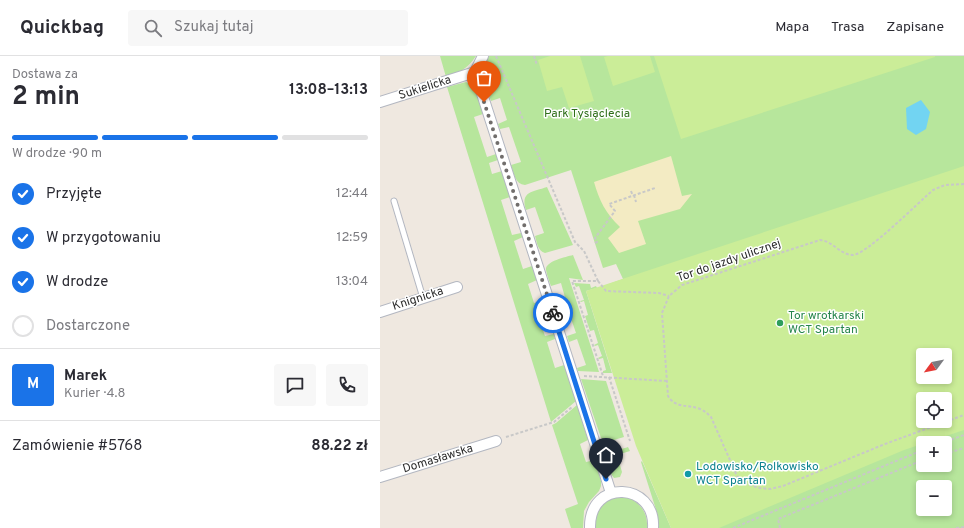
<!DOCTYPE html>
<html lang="pl">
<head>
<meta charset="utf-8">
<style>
  :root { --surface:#fff; --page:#f7f7f7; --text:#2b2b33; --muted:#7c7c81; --line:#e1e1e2; --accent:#1a73e8 }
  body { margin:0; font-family:Overpass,sans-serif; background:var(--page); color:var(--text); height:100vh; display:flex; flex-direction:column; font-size:15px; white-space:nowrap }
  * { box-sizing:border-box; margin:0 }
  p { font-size:13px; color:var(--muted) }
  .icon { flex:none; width:22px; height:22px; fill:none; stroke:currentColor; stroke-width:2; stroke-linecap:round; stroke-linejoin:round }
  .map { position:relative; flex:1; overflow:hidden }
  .drawer { display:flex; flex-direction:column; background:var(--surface); width:380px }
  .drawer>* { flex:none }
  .needle { width:26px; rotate:238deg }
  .controls { position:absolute; left:536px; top:292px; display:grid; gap:8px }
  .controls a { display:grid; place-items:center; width:36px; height:36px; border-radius:4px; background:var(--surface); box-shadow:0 2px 6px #0003; font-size:20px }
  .pin { position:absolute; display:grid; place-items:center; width:34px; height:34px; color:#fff; margin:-41px -17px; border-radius:50% 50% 50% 0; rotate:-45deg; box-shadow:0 0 4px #0007 }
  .pin .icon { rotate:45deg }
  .courier { position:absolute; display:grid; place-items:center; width:40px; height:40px; margin:-20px; border:3px solid #1a73e8; border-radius:50%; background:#fff; color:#222; box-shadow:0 1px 5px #0007 }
  .summary em { font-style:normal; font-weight:700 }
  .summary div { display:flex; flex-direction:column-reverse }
  .summary { display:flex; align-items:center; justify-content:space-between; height:68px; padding:0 12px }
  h1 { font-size:26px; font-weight:700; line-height:30px }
  .bar { display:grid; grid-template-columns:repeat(4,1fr); gap:6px 4px; align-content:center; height:48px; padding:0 12px }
  .bar i { height:5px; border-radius:3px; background:var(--line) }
  .bar .on { background:var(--accent) }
  .bar p { grid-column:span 4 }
  .line { display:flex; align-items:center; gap:10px; padding:0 12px; border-top:1px solid var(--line) }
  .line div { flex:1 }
  .round { display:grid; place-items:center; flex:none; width:42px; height:42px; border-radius:4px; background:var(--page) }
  ol { padding:0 12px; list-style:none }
  li { display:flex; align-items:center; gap:12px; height:44px }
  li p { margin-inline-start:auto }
  li .icon { padding:4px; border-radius:50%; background:var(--accent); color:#fff; stroke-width:4 }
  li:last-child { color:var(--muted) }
  li i { width:22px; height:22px; border:2px solid var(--line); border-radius:50% }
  header { display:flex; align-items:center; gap:24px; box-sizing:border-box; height:56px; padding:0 20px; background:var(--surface); border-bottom:1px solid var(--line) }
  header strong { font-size:19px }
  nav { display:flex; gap:22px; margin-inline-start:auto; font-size:14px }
  .search { width:280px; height:36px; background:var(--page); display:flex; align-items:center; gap:10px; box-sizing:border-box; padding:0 14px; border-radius:4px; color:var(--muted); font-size:15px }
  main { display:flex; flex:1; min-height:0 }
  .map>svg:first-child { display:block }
</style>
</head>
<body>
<header>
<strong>Quickbag</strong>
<div class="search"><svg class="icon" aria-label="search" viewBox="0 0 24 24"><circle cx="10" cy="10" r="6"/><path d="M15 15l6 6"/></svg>Szukaj tutaj</div>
<nav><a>Mapa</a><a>Trasa</a><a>Zapisane</a></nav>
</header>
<main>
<section class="drawer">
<div class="summary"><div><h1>2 min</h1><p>Dostawa za</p></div><em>13:08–13:13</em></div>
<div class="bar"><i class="on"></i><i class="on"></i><i class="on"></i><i></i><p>W drodze · 90 m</p></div>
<ol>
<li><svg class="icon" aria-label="check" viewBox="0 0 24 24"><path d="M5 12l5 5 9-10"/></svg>Przyjęte<p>12:44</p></li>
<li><svg class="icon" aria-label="check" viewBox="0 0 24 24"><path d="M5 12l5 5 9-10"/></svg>W przygotowaniu<p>12:59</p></li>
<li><svg class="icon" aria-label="check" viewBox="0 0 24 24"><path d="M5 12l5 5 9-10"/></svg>W drodze<p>13:04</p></li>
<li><i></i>Dostarczone</li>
</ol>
<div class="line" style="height:72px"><b class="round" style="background:var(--accent);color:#fff">M</b><div><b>Marek</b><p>Kurier · 4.8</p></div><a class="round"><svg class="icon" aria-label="chat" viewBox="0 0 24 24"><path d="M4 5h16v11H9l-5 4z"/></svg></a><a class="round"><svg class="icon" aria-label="phone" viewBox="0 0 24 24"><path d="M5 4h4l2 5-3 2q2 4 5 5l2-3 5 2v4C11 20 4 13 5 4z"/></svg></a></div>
<div class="line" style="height:52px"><div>Zamówienie #5768</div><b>88.22 zł</b></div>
</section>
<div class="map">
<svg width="584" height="472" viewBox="0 0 584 472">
  <rect width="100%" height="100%" fill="#efe8e0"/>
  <!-- green -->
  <g fill="#b7e69c" fill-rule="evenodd">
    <path d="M60,0H96C88,12 80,17 66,21Z"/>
    <path d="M109,0H584V120L226,229L243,223L236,208L223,212L191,114L145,129C135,128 134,118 131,109L141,106L129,71L120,73L118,68L127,64L120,42L111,45C105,26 99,18 109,0Z"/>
    <path d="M86,26L93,30L95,33L103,58L94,61L107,101L116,98L118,104L109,107L112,118L122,115L130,141L121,144L132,179L141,177L143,181L134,185L143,213L152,210L157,224L148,228L154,247L163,245L165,251L156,254L165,280L174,278L175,283L167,286L175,312L184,309L196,345L171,366L67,31Z"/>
    <path d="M167,131L193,189L165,197C158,195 157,187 155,180L164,177L155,151L146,154C140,135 153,136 167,131Z"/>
    <path d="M193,199L203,224L189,222L219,316L198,315L197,312L206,309L197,283L189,286L187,280L196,277L187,251L178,254L177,248L186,245L181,227L171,230C169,225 167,219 166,214C165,205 186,201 193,199Z"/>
    <path d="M194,227L210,228L211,232L216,230L217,232L206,235L232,317H223V315L226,314L223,302L219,303L218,302L222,300L218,289L215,290L214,289L218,287L214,274L210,275L205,260L208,259L204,245L201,246L200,245L204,244L199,230L196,231Z"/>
    <path d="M201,323L226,325L244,381L227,386L221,382Z"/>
    <path d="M197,349L208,384L200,388L206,406L215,404L221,425V430L219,435L209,446L204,455L203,472H191L185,453L198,448L172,369L176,367Z"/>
    <path d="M584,368V472H333ZM543,387H565V409H543ZM543,431H565V453H543Z"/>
    <path d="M248,391L250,395L237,399L242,416L240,421L234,422C231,419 230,415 229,410C224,395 237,395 248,391Z"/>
    <path d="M262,405L291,472H278V460L261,406Z"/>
    <path d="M245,440C260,446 268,456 267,472H215C218,447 220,445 245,440Z"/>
  </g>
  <!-- sand -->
  <path fill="#f3ebc3" d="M291,100L302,140L312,138L300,153L258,165L266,188L239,197L228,182L240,171C226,158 219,144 214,126Z"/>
  <!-- pitch -->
  <g fill="#cbed98" fill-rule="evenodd">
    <path d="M170,0H200L214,45L189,52L182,31L167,35L158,4Z"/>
    <path d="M228,0H270L275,16L233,30L224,1Z"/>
    <path d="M274,0H555V1L301,83Z"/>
    <path d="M584,110V374L524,394L339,472H291L256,390L206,235ZM543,299H565V321H543ZM543,343H565V365H543Z"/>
  </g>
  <!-- water -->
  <path fill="#72d4f2" d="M541,44L550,56L546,73L536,79L527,73L526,52Z"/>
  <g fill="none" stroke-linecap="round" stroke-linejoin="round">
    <!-- service casing -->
    <g stroke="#b3b7c1" stroke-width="7">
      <path id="service" d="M14,145L43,242"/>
    </g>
    <!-- minor casing -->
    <g stroke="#b3b7c1" stroke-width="12">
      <g id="minor">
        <path d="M95,16L231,437"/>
        <path d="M0,46L95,16L103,0"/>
        <path d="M0,256L77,231"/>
        <path d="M0,421L116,385"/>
        <path d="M210,472C209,422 276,426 273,472"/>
      </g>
    </g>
    <!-- path -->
    <g stroke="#c8c8c8" stroke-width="2" stroke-dasharray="3 2" stroke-linecap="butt">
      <path d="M116,0L195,186L204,195L218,225H192L223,320"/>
      <path d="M154,0L157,9"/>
      <path d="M584,128L565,129L553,134C539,146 487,198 473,199C460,199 453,185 440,184L302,229L289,240L282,257L288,340C296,353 308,348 320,353C325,355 328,358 331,361L357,420L367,428L380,432L390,433L403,430L505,388L584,359"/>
      <path d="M251,135L253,140"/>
      <path d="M254,139L256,146"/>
      <path d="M215,187L217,186L215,182L235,155L229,148L275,132"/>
      <path d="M218,225L226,235L279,237L289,240"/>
      <path d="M204,320L287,325"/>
      <path d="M229,321L250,385"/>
      <path d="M126,381L174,366L192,351"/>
      <path d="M562,387L584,379"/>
      <path d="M565,398L584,392"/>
      <path d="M353,472L543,394"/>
      <path d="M400,472L398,463L543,404"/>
      <path d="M576,472L584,471"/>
    </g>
    <!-- service -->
    <use href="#service" stroke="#fff" stroke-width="5"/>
    <!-- minor -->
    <use href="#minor" stroke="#fff" stroke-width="10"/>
  </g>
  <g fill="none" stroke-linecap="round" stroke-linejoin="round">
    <!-- done -->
    <path stroke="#716e6c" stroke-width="4" stroke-dasharray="0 7.2" d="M104,46L173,257"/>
    <!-- route -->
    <path stroke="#1a73e8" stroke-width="5" d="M173,257L226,423"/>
  </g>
  <!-- markers -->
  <circle fill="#2e9e5b" stroke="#fff" stroke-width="1.5" cx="400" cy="267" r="4"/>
  <circle fill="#0f9aa8" stroke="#fff" stroke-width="1.5" cx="308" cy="418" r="4"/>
  <g text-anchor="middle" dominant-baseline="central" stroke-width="3" stroke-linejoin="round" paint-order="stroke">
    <!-- street labels -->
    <g font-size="12" fill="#2d2d2d" stroke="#fff">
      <text transform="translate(45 32) rotate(-18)">Sukielicka</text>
      <text transform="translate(349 205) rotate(-19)">Tor do jazdy ulicznej</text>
      <text transform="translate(38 243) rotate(-18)">Knignicka</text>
      <text transform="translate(58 403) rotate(-17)">Domasławska</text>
    </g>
    <!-- park labels -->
    <g font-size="12" fill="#2e6e19" stroke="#fff">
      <text x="207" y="58">Park Tysiąclecia</text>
    </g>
    <!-- leisure labels -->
    <g font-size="12" fill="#27864d" stroke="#fff" text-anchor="start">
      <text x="408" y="260">Tor wrotkarski<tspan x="408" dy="14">WCT Spartan</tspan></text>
    </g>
    <!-- culture labels -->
    <g font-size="12" fill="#0d838f" stroke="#fff" text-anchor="start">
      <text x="316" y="411">Lodowisko/Rolkowisko<tspan x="316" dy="14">WCT Spartan</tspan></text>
    </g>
  </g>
</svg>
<div class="controls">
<a><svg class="needle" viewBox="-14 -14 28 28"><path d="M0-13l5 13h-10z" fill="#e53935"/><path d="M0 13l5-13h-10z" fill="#7c7c81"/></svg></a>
<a><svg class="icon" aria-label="locate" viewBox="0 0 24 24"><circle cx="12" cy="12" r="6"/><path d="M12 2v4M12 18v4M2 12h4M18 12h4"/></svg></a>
<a>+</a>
<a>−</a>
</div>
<div class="pin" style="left:104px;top:46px;background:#ea580c"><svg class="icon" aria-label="bag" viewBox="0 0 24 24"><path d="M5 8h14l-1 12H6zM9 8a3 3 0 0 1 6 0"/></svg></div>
<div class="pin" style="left:226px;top:423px;background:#1f2937"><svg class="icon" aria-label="home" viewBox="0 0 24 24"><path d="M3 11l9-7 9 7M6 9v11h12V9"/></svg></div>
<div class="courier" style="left:173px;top:257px"><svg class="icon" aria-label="bike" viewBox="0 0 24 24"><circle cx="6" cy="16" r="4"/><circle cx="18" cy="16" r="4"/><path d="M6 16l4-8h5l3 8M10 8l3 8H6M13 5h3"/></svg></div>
</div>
</main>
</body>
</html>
